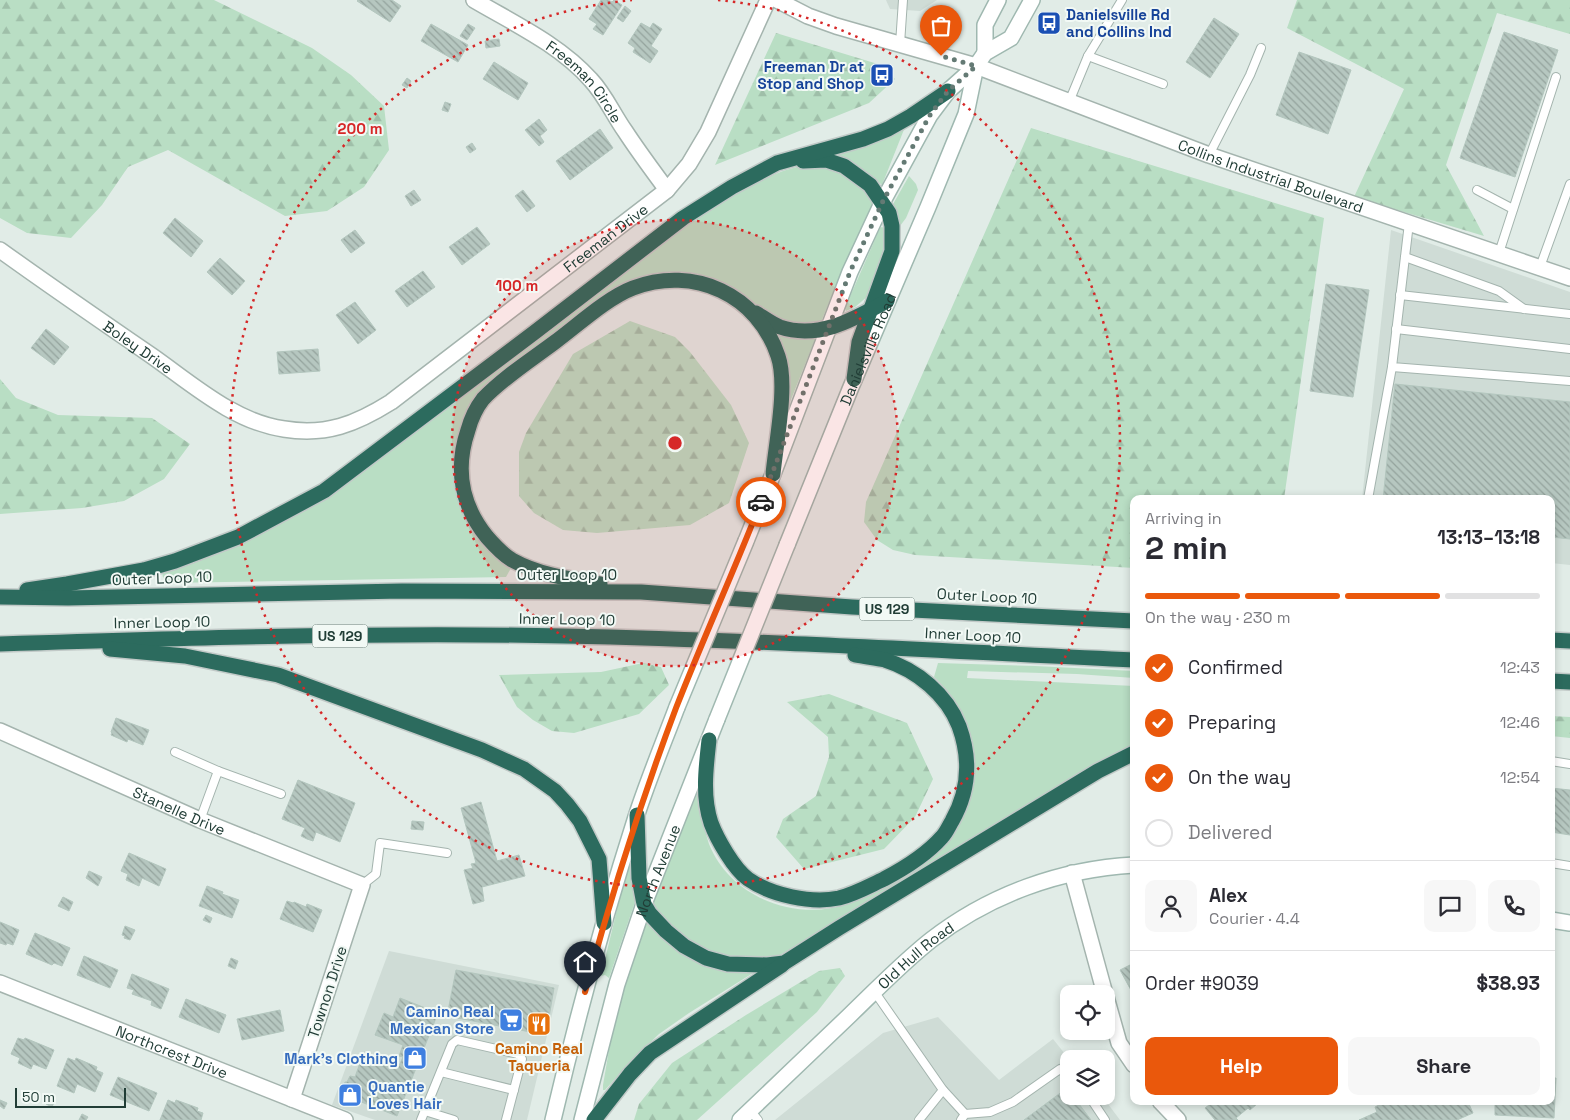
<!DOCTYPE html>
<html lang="en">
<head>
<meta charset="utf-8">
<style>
  :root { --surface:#fff; --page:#f7f7f7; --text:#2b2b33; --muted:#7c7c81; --line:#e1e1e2; --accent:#ea580c }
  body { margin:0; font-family:"Space Grotesk",sans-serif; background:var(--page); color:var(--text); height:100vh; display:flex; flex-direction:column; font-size:19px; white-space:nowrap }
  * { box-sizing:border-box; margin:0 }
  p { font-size:16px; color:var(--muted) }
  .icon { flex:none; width:28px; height:28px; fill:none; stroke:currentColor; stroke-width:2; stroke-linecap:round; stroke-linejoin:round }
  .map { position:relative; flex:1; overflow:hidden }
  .drawer { position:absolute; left:1130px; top:495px; width:425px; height:610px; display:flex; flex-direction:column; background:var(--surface); border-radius:10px; box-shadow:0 2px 8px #0003 }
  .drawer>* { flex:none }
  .buttons { position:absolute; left:1060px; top:985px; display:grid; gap:10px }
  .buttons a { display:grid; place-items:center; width:55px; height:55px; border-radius:10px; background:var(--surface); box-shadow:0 2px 8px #0003; font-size:25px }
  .scale { position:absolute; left:15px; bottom:12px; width:111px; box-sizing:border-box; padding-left:5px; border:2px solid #213d36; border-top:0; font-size:14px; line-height:18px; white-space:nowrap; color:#213d36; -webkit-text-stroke:4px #f2f9f5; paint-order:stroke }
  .pin { position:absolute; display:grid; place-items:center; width:42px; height:42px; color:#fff; margin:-51px -21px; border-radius:50% 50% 50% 0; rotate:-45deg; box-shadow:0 0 5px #0007 }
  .pin .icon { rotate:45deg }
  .courier { position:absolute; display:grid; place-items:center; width:50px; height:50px; margin:-25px; border:4px solid #ea580c; border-radius:50%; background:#fff; color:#222; box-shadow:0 1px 6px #0007 }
  .headline em { font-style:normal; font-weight:600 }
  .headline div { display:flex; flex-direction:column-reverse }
  .headline { display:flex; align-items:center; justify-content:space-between; height:85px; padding:0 15px }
  h1 { font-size:32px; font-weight:600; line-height:38px }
  .bar { display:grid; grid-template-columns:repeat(4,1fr); gap:8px 5px; align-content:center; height:60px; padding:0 15px }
  .bar i { height:6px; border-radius:4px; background:var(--line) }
  .bar .active { background:var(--accent) }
  .bar p { grid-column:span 4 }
  .line { display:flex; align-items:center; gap:12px; padding:0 15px; border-top:1px solid var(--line) }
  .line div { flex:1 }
  .round { display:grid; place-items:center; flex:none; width:52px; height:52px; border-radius:10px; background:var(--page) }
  ol { padding:0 15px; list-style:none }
  li { display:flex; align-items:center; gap:15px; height:55px }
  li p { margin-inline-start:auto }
  li .icon { padding:5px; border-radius:50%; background:var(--accent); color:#fff; stroke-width:4 }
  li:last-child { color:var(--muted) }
  li i { width:28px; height:28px; border:2px solid var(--line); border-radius:50% }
  .cta { display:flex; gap:10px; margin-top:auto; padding:10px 15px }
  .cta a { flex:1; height:58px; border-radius:10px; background:var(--accent); color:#fff; font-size:20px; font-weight:600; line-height:58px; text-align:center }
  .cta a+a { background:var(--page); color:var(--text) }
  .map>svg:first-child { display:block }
</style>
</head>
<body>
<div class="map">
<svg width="1570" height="1120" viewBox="0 0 1570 1120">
  <defs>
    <pattern id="forest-firs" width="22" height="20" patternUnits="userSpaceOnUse" patternTransform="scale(1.25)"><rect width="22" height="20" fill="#b9dec4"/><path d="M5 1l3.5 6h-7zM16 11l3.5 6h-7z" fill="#9fbfa9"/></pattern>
    <pattern id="building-back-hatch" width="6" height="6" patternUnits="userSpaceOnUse" patternTransform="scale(1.25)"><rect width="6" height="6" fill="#b6c7c0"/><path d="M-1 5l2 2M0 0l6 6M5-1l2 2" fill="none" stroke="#94a39d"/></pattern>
  </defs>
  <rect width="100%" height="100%" fill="#e1ece7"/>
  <!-- built -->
  <g fill="#cfdcd6">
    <path d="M886,0H937L920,11L890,9Z"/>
    <path d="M1391,230L1570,292V565L1551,563V499H1362Z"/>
    <path d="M389,951L559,985L527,1120H375L332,1105Z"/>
    <path d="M938,1017L999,1080L1053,1039L1069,1059V1096H1102L1120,1120H775L883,1033Z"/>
  </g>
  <!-- grass -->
  <g fill="#b9dec4">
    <path d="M905,127L882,185L868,173L857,166L828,155Z"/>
    <path d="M805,165C823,165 841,169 856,180C863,185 869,194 875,201L842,270L821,322L810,325L783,322L761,311L736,291L647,277L470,408C466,416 462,425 459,433C445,475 459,525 492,554C498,559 505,563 511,568L506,577L164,583L162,572L250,538L279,524L336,490L687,225C724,201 761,174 805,165Z"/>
    <path d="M909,176L916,184L918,190L906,218L900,226H898L892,206Z"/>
    <path d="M882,227L884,228L886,246L868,296L855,307L846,311L845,308L880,228Z"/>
    <path d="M775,334L791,338L816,337L786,412Z"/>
    <path d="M938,663L1035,666L1134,671V678L1077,674L968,671L967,678L1134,686V746L780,955L767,959L727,958L693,946L663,919L654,906L653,902L683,827L698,792C702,809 703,827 709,844C730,897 795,922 848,904C867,897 883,884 900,873C918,860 947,846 958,826C965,815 972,797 971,783C971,770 968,756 966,742C964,733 965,721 961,713C955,699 945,687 934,677Z"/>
    <path d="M630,865L632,882L636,899L609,978L605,975L601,976L621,893Z"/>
    <path d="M647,918C663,942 686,961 714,968C726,972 739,971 752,971L753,973L689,1013L659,1034L630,1062L605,1090H603V1085L615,1015L622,989Z"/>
  </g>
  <!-- forest -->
  <g fill="url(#forest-firs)">
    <path d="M0,0H214L312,48L351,75L384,106L389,150L364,187L327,211L285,216L168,150L128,167L102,205L71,238L27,233L0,218Z"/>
    <path d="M1297,0H1570V34L1497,13L1446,165L1484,236L1354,197L1404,89L1287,28Z"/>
    <path d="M776,33L881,65L895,79L869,103L715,165Z"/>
    <path d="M1031,128L1324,218L1284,499H1134V568L915,555L893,550L877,540L864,522L866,502Z"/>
    <path d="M630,321L675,337L690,352L731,405L749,443L729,503L690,525L597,533L563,530L534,513L519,496V452L526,433L573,354Z"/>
    <path d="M0,379L16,398L58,415L152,418L190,444L164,479L124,501L82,508L0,514Z"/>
    <path d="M643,663L661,667L669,685L639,714L574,733L552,731L533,720L517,707L499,675L601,672Z"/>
    <path d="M829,694L907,723L933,779L915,817L884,849L804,869L776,837L783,819L816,796L829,757L828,737L787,702Z"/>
    <path d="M1551,716L1570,717V738L1551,736Z"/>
    <path d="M840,968L845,976L817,1012L697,1120H634L639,1104L672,1063L746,1015L819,971Z"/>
  </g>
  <!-- building -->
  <g fill="url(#building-back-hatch)" stroke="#b3c6be">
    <path d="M358,0H392L401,6L390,22L357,1Z"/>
    <path d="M601,0H608L612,2L614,0L622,5L603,35L593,29L597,24L589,19Z"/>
    <path d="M625,6L631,11L623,22L617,18Z"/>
    <path d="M1214,18L1239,34L1210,78L1186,62Z"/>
    <path d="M641,23L650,28L653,23L662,29L651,46L658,51L650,63L633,52L635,48L628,43Z"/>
    <path d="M431,24L468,45L458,62L421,41Z"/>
    <path d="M468,24L475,28L467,40L460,36Z"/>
    <path d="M1504,32L1558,50L1515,177L1460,158Z"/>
    <path d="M499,39L500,46L486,48L485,41Z"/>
    <path d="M1299,52L1351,70L1328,134L1276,115Z"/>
    <path d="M494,62L528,83L518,100L483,79Z"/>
    <path d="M407,78L411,81L407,88L402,85Z"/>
    <path d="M445,102L451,104L448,112L442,110Z"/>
    <path d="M539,119L547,130L540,136L544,142L539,146L525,130Z"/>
    <path d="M600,129L613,148L570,180L556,161Z"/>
    <path d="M472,143L476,149L470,153L466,147Z"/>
    <path d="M414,190L421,200L411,206L405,196Z"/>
    <path d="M523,190L535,206L527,212L515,196Z"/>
    <path d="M175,218L203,241L191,257L163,233Z"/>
    <path d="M477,227L490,244L462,265L449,247Z"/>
    <path d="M355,230L365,243L351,253L341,240Z"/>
    <path d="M220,258L245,281L232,295L207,272Z"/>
    <path d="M423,271L435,287L407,307L395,291Z"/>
    <path d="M1326,284L1369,290L1353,397L1310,391Z"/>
    <path d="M355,302L376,330L358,344L336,315Z"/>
    <path d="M46,329L69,347L54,365L31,348Z"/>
    <path d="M318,349L320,371L279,374L277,352Z"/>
    <path d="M1395,384L1570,402V539L1551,537V499H1383Z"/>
    <path d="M116,718L149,730L143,745L128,739L127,742L111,735L112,733L111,732Z"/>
    <path d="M298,780L355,803L340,842L316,832L313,841L307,839L301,836L305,828L282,819Z"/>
    <path d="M1551,788L1570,790V835L1551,832Z"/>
    <path d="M481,802L497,861L519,855L525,876L482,887L484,901L473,904L464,870L473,868L471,864L476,863L461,808Z"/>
    <path d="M412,821L424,822L423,830L411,829Z"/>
    <path d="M129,853L166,869L159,886L142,878L139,886L126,880L128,874L121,871Z"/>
    <path d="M89,871L102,877L98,886L86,878Z"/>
    <path d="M207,886L223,892L222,894L239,900L232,918L199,906Z"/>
    <path d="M63,897L73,902L69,911L58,906Z"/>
    <path d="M287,901L293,903L294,902L306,907L307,904L322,910L313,932L280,919Z"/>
    <path d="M206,915L212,918L210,923L203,920Z"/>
    <path d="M0,922L19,930L13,945L7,943L6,945L0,943Z"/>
    <path d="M125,926L135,930L130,940L124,938L125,936L122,935Z"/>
    <path d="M35,933L70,948L62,966L54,963L52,965L26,954Z"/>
    <path d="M84,956L118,970L110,988L77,975Z"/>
    <path d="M231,958L238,961L235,969L228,966Z"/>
    <path d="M1134,963V991L1132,992L1120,970Z"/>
    <path d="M456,970L554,988L546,1035L447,1016Z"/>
    <path d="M132,974L169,989L161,1009L151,1005L152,1001L132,994L134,990L127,988Z"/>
    <path d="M400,998L438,1013L397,1116L341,1094L345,1082H347L350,1076L355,1077L364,1052L399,1066L403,1057L399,1056L403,1045L375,1035L384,1013L393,1017Z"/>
    <path d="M186,999L226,1015L219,1033L179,1017Z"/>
    <path d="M280,1010L284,1031L242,1040L237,1019Z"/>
    <path d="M18,1038L24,1040L25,1038L54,1050L46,1069L33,1064L31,1069L18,1063L20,1058L11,1054Z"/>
    <path d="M68,1058L75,1061L76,1058L97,1067L96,1070L103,1073L95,1092L77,1084L74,1093L57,1086Z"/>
    <path d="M118,1077L157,1093L149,1111L110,1095Z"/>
    <path d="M1551,1078H1556L1554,1118L1495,1115V1101H1551Z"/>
    <path d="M1067,1088L1069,1090V1096H1073L1091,1120H1024Z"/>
    <path d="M47,1099L54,1102L52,1107L46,1104Z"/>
    <path d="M0,1100L7,1103L4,1109L0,1106Z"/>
    <path d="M168,1100L175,1103L176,1100L198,1108L197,1111L203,1113L201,1120H160Z"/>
    <path d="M1205,1101H1255L1257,1104L1250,1110L1248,1108L1236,1118L1238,1120H1215L1205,1108L1209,1105Z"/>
    <path d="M1387,1101H1475L1469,1104L1473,1113L1457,1120H1359L1377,1112L1375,1107Z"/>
    <path d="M82,1114L88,1117L86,1120H79Z"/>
  </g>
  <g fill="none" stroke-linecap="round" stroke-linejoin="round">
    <!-- service casing -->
    <g stroke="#a4b4ae" stroke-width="10">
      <g id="service">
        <path d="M900,44L903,0"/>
        <path d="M1088,56L1163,84"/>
        <path d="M1069,102L1088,56L1122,0"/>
        <path d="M1209,155L1250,75L1261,48"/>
        <path d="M1477,190L1513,209"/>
        <path d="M1409,223L1392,367L1570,381"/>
        <path d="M1499,253L1556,77"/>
        <path d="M1405,257L1499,291L1524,309"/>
        <path d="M1540,267L1570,184"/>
        <path d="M1400,295L1570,314"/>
        <path d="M1396,329L1570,349"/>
        <path d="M1368,499L1392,367"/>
        <path d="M175,752L218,771"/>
        <path d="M1551,761L1570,764"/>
        <path d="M200,820L218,771L281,794"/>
        <path d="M1551,863L1570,866"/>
        <path d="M362,885L376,874L380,843L447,853"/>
        <path d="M874,991L943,1090L965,1114"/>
        <path d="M441,1072L514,1090"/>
        <path d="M1089,1096L1105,1120"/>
        <path d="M750,1110L758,1120"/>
        <path d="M425,1111L454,1120"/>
        <path d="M421,1120L452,1044L457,1040L518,1054L522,1059L506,1120"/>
        <path d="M919,1120L943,1090"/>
        <path d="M961,1120L965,1114L990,1112L1013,1102L1060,1069L1069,1077"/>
      </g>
    </g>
    <!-- minor casing -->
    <g stroke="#a4b4ae" stroke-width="18">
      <g id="minor">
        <path id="s1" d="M474,0C515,24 560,45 591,80C605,95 613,114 625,131C638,151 653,171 667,190"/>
        <path id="s2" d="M0,731L200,820L362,885L292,1099"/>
        <path d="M1072,873L1105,994"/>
        <path id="s3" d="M0,983L345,1120"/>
        <path d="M1106,997L1119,1043L1134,1065"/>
        <path d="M1160,1101L1178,1120"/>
      </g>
    </g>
    <!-- tertiary casing -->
    <g stroke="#a4b4ae" stroke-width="18">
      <g id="tertiary">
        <path id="s4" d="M777,0L808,16L836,26L976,66L1209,155L1570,278"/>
        <path id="s5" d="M0,250C50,286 101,321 152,356C192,384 234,422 284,429C326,436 356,424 391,402L667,190L689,164L708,132L768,0"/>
      </g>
    </g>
    <!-- secondary casing -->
    <g stroke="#9fb8b0" stroke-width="18">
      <g id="secondary">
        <path d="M985,53V25L998,0"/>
        <path d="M746,541L773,474L850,272L883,201L930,115L948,91L976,66L985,53L1011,38L1032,0"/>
        <path id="s6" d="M787,545L851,387L928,207L966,114L976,66"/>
        <path d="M1551,920L1570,923"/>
        <path d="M553,1120C577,1018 604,917 636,817C648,780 663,744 677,707"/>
        <path id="s7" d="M582,1120L617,984L644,904L717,719"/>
        <path id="s8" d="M740,1120C777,1085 813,1050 850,1015C876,990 902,963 931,940C989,895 1060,869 1134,865"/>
      </g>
    </g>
    <!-- motorway casing -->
    <g stroke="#c1c9c7" stroke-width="18">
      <g id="motorway">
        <path d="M803,161L826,160L844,166L870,185L889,213L892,226V251L859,342L854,379"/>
        <path d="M756,313C764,318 772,324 780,327C819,340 854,319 887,301"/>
        <path d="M600,584C570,579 539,575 512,560C502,554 494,545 487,537C461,505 455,468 468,430C471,419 476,408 483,399C504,377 531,360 555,342C578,325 607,298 633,288C694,265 758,295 778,356C788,385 776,442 773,474"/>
        <path d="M27,590L67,584L144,570L175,561L238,537L324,491L535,332L683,218L732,187L777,163L863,139L888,129L911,116L948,91"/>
        <path d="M0,597L68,598L402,591L641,592L852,607L1134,621"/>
        <path d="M1551,640L1570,641"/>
        <path d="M0,644C188,638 376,632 564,636C754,640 944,651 1134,660"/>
        <path d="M110,649L185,656L278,675L482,750L524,769L555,791L567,804L580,821L599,859L604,923"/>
        <path d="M1551,681L1570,682"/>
        <path d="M709,740C706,767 702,796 711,823C717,839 734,869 748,879C771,895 811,904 839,898C855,894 869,886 884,879C905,868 927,854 942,837C946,833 949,826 952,821C969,791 971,759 959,726C947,695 917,670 885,660C876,658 865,657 855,655"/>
        <path d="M637,815L639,878L644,904L650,914L666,931L684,946L706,958L728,964L767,965L784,963L839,928L1098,771L1134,753"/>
        <path d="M594,1120L630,1074L650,1053L782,965"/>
      </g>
    </g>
    <!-- service -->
    <use href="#service" stroke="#fff" stroke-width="8"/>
    <!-- minor -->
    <use href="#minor" stroke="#fff" stroke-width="15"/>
    <!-- tertiary -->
    <use href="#tertiary" stroke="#fff" stroke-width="15"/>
    <!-- secondary -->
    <use href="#secondary" stroke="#fff" stroke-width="15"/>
    <!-- motorway -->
    <use href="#motorway" stroke="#2c6b5e" stroke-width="15"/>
    <!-- secondary-bridge casing -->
    <g stroke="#9fb8b0" stroke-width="18" stroke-linecap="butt">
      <g id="secondary-bridge">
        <path d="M677,707L746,541"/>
        <path d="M717,719L787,545"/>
      </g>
    </g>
    <!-- secondary-bridge -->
    <use href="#secondary-bridge" stroke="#fff" stroke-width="15"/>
  </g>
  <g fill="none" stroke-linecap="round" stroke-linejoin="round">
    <!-- done -->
    <path stroke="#647a74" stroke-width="5" stroke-dasharray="0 9" d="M761,502L850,272L883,201L930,115L948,91L976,66L941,56"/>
    <!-- route -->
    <path stroke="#ea580c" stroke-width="6" d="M585,992C611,896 641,801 676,708C703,639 734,571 761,502"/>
  </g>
  <!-- distance rings -->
  <circle cx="675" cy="443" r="223" fill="#d62828" fill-opacity=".12"/>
  <g fill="none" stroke="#d62828" stroke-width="2.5" stroke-dasharray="2.5 5">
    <circle cx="675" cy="443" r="223"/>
    <path d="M718 0A445 445 0 1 1 632 0"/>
  </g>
  <!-- icons -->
  <defs>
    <g id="bus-square" transform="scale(1.25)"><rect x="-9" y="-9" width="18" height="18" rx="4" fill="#1a4fb4" stroke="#f2f9f5"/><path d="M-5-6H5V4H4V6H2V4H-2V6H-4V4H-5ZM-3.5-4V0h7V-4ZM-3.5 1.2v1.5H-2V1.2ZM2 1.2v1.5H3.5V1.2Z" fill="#fff"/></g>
    <g id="supermarket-square" transform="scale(1.25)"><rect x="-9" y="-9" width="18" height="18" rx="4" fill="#3f7fe0" stroke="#f2f9f5"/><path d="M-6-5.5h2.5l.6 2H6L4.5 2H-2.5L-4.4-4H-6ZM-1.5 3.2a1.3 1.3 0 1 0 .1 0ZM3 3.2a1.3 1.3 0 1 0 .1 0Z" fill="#fff"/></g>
    <g id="restaurant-square" transform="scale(1.25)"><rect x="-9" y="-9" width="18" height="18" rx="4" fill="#e8710a" stroke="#f2f9f5"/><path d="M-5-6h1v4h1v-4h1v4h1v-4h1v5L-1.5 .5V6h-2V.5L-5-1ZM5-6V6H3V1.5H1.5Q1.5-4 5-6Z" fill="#fff"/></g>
    <g id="shop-square" transform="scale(1.25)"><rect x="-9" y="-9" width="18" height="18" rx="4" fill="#3f7fe0" stroke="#f2f9f5"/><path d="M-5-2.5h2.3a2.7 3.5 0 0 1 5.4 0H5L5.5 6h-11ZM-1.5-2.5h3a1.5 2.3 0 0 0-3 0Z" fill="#fff"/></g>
  </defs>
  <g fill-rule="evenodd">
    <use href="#bus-square" x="1049" y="23"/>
    <use href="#bus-square" x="882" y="75"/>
    <use href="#supermarket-square" x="511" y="1020"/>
    <use href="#restaurant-square" x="539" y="1024"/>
    <use href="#shop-square" x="415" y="1058"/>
    <use href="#shop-square" x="350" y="1095"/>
  </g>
  <g text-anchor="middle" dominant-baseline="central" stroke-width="4" stroke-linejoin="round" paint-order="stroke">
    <!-- shield labels -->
    <g fill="#f2f9f5" stroke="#60756f" stroke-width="1">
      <rect x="859.5" y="597.5" width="55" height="23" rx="4"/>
      <rect x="312.5" y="624.5" width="55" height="23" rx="4"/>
    </g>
    <g font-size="14" font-weight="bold" fill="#213d36">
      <text x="887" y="609">US 129</text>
      <text x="340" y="636">US 129</text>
    </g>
    <!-- transit labels -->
    <g font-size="15" font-weight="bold" fill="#164399" stroke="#f2f9f5" text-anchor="start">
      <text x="1066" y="14">Danielsville Rd<tspan x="1066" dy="17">and Collins Ind</tspan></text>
      <text x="864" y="66" text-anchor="end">Freeman Dr at<tspan x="864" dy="17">Stop and Shop</tspan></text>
    </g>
    <!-- street labels -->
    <g font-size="15" fill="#213d36" stroke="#f2f9f5">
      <text stroke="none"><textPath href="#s1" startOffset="139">Freeman Circle</textPath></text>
      <text stroke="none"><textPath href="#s4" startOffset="525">Collins Industrial Boulevard</textPath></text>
      <text stroke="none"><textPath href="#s5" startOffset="721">Freeman Drive</textPath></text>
      <text stroke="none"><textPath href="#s5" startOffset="169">Boley Drive</textPath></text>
      <text stroke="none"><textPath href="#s6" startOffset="212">Danielsville Road</textPath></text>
      <text x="567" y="574">Outer Loop 10</text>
      <text transform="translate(162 578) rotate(-2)">Outer Loop 10</text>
      <text transform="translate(987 596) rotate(3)">Outer Loop 10</text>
      <text transform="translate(567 619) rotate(1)">Inner Loop 10</text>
      <text transform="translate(162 622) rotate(-1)">Inner Loop 10</text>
      <text transform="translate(973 635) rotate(3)">Inner Loop 10</text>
      <text stroke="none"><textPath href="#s2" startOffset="196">Stanelle Drive</textPath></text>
      <text stroke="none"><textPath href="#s7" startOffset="261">North Avenue</textPath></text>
      <text stroke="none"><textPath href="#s8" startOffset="241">Old Hull Road</textPath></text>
      <text transform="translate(327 992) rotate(-72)">Townon Drive</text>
      <text stroke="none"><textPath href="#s3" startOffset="185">Northcrest Drive</textPath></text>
    </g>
    <!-- shop labels -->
    <g font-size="15" font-weight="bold" fill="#366cbe" stroke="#f2f9f5" text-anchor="end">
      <text x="494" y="1011">Camino Real<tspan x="494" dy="17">Mexican Store</tspan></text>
      <text x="398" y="1058">Mark's Clothing</text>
      <text x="368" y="1086" text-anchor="start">Quantie<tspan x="368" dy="17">Loves Hair</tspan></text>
    </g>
    <!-- food labels -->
    <g font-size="15" font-weight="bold" fill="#c56008" stroke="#f2f9f5">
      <text x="539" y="1048">Camino Real<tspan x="539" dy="17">Taqueria</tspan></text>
    </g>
  </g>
  <circle cx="675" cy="443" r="8" fill="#d62828" stroke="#f2f9f5" stroke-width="2.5"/>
  <g font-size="15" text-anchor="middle" font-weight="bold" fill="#d62828" stroke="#f2f9f5" stroke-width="4" stroke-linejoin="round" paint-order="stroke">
    <text x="360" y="134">200 m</text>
    <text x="517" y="291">100 m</text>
  </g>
</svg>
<div class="buttons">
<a><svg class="icon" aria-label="locate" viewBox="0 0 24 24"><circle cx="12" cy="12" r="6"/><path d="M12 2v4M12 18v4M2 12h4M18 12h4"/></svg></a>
<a><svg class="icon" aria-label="layers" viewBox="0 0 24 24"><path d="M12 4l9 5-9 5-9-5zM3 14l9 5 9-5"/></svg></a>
</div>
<div class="scale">50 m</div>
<div class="pin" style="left:941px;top:56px;background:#ea580c"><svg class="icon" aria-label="bag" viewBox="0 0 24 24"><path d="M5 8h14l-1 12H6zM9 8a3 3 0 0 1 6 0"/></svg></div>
<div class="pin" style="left:585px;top:992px;background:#1f2937"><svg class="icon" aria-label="home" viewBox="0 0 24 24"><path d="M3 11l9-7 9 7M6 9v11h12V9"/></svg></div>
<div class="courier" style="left:761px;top:502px"><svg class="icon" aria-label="car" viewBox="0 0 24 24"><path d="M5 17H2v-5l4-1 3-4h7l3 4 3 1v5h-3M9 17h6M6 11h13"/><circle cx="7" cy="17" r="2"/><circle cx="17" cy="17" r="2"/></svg></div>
<section class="drawer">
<div class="headline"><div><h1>2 min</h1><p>Arriving in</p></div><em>13:13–13:18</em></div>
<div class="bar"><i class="active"></i><i class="active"></i><i class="active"></i><i></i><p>On the way · 230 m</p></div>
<ol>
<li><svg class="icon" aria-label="check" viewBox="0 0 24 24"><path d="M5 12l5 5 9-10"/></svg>Confirmed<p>12:43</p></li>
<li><svg class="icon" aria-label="check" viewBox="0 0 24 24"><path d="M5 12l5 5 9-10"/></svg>Preparing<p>12:46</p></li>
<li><svg class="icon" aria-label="check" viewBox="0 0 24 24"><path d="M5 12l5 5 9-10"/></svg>On the way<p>12:54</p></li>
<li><i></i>Delivered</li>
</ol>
<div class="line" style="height:90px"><a class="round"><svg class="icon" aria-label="person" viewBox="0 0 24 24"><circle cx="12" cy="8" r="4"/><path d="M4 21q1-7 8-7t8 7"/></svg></a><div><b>Alex</b><p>Courier · 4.4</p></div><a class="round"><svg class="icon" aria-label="chat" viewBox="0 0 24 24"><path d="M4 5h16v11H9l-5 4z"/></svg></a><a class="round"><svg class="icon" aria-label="phone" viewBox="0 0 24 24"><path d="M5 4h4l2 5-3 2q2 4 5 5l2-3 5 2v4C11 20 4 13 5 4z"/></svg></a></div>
<div class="line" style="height:65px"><div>Order #9039</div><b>$38.93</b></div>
<div class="cta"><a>Help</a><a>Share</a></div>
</section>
</div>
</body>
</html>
